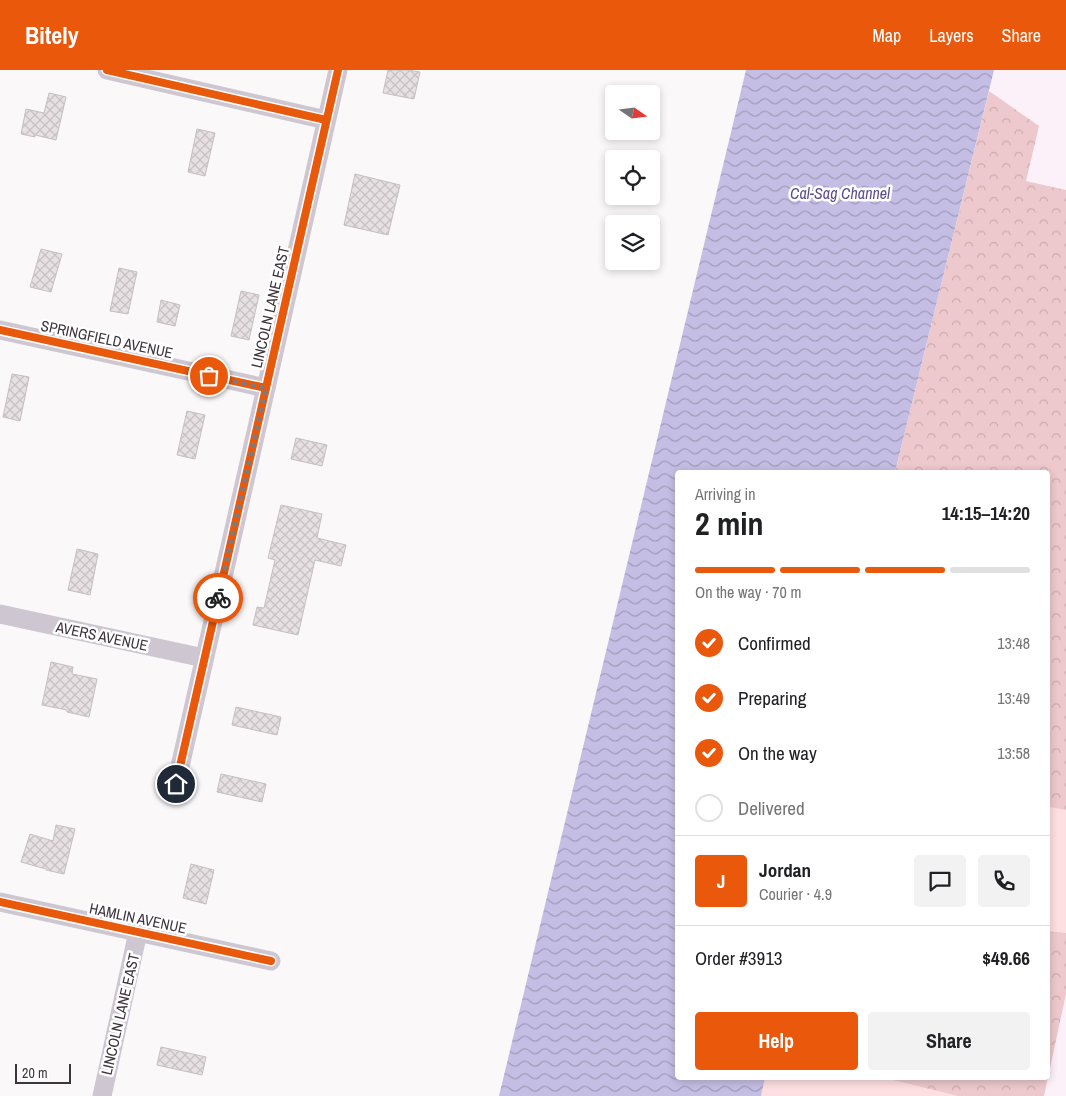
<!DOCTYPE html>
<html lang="en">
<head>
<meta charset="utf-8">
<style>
  :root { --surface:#fff; --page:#f2f2f2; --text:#202124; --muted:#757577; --line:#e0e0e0; --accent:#ea580c }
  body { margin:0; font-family:"Archivo Narrow",sans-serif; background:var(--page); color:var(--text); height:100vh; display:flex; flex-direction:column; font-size:19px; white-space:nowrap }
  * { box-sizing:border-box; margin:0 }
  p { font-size:16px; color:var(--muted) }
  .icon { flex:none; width:28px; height:28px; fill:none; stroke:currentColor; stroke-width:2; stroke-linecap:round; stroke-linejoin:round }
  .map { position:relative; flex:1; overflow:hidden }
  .details { position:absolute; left:675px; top:400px; width:375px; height:610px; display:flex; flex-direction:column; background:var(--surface); border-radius:5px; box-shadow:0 2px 8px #0003 }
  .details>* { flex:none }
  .needle { width:32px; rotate:104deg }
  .controls { position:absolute; left:605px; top:15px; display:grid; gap:10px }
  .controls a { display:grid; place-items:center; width:55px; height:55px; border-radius:5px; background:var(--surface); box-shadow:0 2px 8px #0003; font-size:25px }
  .scale { position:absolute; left:15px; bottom:12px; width:56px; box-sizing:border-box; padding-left:5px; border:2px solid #3e343c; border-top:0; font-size:14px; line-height:18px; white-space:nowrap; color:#3e343c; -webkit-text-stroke:4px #fff; paint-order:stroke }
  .pin { position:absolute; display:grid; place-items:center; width:42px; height:42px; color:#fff; margin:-21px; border:2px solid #fff; border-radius:50%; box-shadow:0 1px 5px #0007 }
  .courier { position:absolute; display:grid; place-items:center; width:50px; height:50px; margin:-25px; border:4px solid #ea580c; border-radius:50%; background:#fff; color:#222; box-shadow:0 1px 6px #0007 }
  .headline em { font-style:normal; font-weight:700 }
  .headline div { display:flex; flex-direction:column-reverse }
  .headline { display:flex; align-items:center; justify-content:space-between; height:85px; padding:0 20px }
  h1 { font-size:32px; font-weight:700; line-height:38px }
  .bar { display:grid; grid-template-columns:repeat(4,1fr); gap:8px 5px; align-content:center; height:60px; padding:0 20px }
  .bar i { height:6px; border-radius:4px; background:var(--line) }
  .bar .active { background:var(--accent) }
  .bar p { grid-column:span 4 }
  .line { display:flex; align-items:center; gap:12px; padding:0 20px; border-top:1px solid var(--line) }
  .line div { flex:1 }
  .round { display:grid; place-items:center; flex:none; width:52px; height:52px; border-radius:5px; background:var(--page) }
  ol { padding:0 20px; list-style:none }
  li { display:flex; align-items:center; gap:15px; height:55px }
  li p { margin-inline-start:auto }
  li .icon { padding:5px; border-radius:50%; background:var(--accent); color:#fff; stroke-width:4 }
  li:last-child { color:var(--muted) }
  li i { width:28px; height:28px; border:2px solid var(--line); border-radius:50% }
  .primary-button { display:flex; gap:10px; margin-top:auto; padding:10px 20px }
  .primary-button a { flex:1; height:58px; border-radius:5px; background:var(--accent); color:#fff; font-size:20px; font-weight:700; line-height:58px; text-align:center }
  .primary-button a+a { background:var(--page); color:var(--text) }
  header { display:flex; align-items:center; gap:30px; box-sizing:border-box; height:70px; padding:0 25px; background:var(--accent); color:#fff }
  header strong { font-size:24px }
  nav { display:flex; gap:28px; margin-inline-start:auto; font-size:18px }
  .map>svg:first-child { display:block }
</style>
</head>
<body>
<header>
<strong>Bitely</strong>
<nav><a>Map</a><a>Layers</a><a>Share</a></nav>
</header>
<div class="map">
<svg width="1066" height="1026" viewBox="0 0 1066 1026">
  <defs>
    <pattern id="forest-crowns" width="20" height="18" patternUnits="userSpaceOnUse" patternTransform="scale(1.25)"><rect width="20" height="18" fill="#edc8cc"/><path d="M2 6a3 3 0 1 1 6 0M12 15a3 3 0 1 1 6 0" fill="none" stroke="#ccacb0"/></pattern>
    <pattern id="water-waves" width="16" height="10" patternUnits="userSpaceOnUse" patternTransform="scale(1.25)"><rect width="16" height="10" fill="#c5bee4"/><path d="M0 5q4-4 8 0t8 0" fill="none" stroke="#a19bba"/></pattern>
    <pattern id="building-cross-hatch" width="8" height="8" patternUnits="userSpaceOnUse" patternTransform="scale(1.25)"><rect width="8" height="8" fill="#e7e0e3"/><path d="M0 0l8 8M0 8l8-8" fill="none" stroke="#c7c1c4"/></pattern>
  </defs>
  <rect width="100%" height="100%" fill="#fbf8fa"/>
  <!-- built -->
  <g fill="#fcf0f9">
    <path d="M994,0H1066V120L1026,111L989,21Z"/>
    <path d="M1066,924V1026H1044Z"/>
  </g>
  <!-- green -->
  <g fill="#fddee1">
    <path d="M1048,737L1066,740V863L1048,861Z"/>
    <path d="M765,1008H884L958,1026H761Z"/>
  </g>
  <!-- forest -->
  <g fill="url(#forest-crowns)">
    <path d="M989,21L1039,56L1026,111L1066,120V740L1048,737V402H895Z"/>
    <path d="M1048,861L1066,863V924L1044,1026H958L884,1008H1048Z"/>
  </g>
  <!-- water -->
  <path fill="url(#water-waves)" d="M746,0H994L895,402H678V1008H765L761,1026H499Z"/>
  <!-- building -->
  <g fill="url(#building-cross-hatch)" stroke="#c6bfc2">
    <path d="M388,0H408L420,2L414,29L383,23Z"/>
    <path d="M49,23L66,27L56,70L35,65V67L21,64L26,39L44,43Z"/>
    <path d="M197,59L215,63L205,106L188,102Z"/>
    <path d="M355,104L400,115L388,165L344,155Z"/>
    <path d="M41,179L62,184L51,222L30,217Z"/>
    <path d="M119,198L137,202L128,244L110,241Z"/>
    <path d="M241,221L259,225L249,270L231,266Z"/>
    <path d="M161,230L180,235L175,256L157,252Z"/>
    <path d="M12,304L29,307L20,351L3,347Z"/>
    <path d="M187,341L205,345L195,389L177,385Z"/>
    <path d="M296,368L327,375L322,396L291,389Z"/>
    <path d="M281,435L322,444L317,468L346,475L341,496L315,490L298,565L253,555L257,537L264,538L275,490L268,488Z"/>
    <path d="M77,479L98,484L90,525L68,520Z"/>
    <path d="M51,592L73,597L72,604L97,609L89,647L67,642V640L42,635Z"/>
    <path d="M236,637L281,647L277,665L232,655Z"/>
    <path d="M221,704L266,714L262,732L217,722Z"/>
    <path d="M56,755L75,759L64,804L46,800V799L21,792L30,764L53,771Z"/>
    <path d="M191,794L214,800L206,834L183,828Z"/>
    <path d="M161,977L206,987L202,1005L157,995Z"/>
  </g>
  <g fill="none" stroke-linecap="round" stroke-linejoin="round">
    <!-- minor -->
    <g stroke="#cec7d2" stroke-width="19">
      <path d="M107,0L326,50"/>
      <path d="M0,260L266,318"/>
      <path d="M0,544L204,588"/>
      <path d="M176,714L266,318L338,0"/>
      <path d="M0,832L271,891"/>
      <path d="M102,1026L138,862"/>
    </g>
    <!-- cycleway casing -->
    <g stroke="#fff" stroke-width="11">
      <g id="cycleway">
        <path d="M107,0L326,50"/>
        <path d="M0,260L266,318"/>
        <path d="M176,714L266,318L338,0"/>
        <path d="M0,832L271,891"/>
      </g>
    </g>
    <!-- cycleway -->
    <use href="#cycleway" stroke="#e8590c" stroke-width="8"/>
  </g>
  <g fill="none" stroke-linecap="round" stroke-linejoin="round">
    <!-- done -->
    <path stroke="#80797e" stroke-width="5" stroke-dasharray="0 9" d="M209,306L266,318L218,528"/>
    <!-- route -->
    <path stroke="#ea580c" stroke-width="6" d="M176,714L218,528"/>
  </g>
  <g text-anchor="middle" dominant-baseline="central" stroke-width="5" stroke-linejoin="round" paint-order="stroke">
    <!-- street labels -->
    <g font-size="15" fill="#3e343c" stroke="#fff">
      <text transform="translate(270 237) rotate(-77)">LINCOLN LANE EAST</text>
      <text transform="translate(107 269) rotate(12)">SPRINGFIELD AVENUE</text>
      <text transform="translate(102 566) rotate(12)">AVERS AVENUE</text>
      <text transform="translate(138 848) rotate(12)">HAMLIN AVENUE</text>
      <text transform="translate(120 944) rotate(-77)">LINCOLN LANE EAST</text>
    </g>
    <!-- water labels -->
    <g font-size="16" font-style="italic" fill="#5a4b8e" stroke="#fff">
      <text x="840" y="123">Cal-Sag Channel</text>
    </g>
  </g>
</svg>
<div class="controls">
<a><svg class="needle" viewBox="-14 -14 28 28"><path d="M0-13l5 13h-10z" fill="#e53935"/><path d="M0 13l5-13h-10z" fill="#757577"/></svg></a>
<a><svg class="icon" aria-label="locate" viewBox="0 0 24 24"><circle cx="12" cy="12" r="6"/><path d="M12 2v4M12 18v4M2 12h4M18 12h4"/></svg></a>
<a><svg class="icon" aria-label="layers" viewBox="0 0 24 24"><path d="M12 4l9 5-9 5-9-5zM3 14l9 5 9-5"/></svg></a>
</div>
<div class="scale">20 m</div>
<div class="pin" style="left:209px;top:306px;background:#ea580c"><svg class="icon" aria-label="bag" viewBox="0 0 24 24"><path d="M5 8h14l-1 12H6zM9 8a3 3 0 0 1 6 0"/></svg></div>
<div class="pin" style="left:176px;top:714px;background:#1f2937"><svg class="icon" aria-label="home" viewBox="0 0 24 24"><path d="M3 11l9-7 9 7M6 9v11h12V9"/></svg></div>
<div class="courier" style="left:218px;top:528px"><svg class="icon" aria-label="bike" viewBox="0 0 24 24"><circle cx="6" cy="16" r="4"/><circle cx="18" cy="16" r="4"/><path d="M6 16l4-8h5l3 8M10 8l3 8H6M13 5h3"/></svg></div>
<section class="details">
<div class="headline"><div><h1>2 min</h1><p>Arriving in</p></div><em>14:15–14:20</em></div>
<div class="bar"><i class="active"></i><i class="active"></i><i class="active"></i><i></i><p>On the way · 70 m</p></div>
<ol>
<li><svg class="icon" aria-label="check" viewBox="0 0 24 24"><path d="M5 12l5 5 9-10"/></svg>Confirmed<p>13:48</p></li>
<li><svg class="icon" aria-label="check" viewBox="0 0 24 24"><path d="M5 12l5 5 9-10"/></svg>Preparing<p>13:49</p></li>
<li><svg class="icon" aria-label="check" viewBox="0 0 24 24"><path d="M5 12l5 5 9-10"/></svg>On the way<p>13:58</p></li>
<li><i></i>Delivered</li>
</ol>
<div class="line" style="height:90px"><b class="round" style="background:var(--accent);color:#fff">J</b><div><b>Jordan</b><p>Courier · 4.9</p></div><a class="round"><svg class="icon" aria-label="chat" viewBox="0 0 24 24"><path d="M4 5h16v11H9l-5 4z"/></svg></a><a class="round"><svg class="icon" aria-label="phone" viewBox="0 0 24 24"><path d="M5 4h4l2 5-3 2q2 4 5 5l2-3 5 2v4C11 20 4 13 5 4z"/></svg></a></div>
<div class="line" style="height:65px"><div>Order #3913</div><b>$49.66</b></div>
<div class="primary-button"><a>Help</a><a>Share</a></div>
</section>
</div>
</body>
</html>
